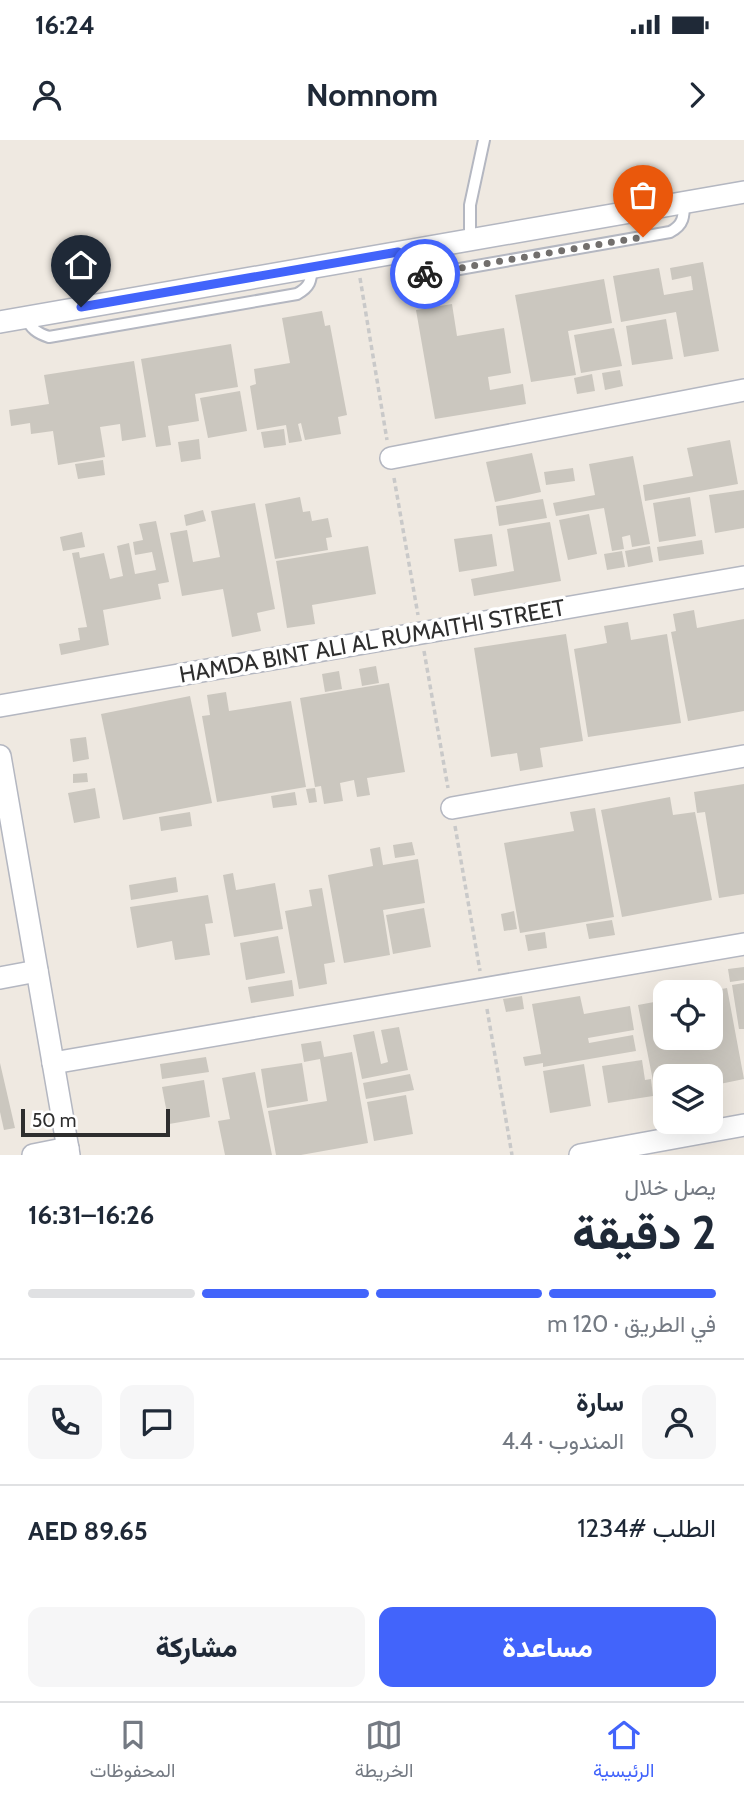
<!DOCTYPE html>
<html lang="ar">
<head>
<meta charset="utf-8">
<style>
  :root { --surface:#fff; --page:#f6f6f7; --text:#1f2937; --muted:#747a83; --line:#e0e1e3; --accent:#4264fb }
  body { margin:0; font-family:Cabin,Vazirmatn,sans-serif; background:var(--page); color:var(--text); direction:rtl; height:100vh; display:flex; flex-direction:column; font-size:26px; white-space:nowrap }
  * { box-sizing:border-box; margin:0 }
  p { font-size:23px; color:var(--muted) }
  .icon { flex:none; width:38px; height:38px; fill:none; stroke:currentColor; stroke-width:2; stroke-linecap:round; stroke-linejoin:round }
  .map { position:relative; height:1015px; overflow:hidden; direction:ltr }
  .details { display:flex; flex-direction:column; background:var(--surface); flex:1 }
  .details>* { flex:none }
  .tools { position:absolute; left:653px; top:840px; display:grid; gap:14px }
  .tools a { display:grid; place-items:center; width:70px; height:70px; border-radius:14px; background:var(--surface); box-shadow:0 7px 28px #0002; font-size:35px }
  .scale { position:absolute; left:21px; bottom:18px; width:149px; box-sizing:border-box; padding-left:7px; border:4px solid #2e2e2e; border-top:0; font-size:19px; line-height:24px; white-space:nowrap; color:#2e2e2e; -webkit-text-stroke:5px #fff; paint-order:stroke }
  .pin { position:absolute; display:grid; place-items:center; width:60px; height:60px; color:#fff; margin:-72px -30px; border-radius:50% 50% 50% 0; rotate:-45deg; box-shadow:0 0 7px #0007 }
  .pin .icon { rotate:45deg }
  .courier { position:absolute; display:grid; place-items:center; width:70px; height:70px; margin:-35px; border:5px solid #4264fb; border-radius:50%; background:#fff; color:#222; box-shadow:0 2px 9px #0007 }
  .headline em { font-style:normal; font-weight:800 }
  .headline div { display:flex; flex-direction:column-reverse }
  .headline { display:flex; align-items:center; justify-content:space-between; height:119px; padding:0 28px }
  h1 { font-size:46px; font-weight:800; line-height:52px }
  .bar { display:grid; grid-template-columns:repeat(4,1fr); gap:10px 7px; align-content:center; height:84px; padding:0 28px }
  .bar i { height:9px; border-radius:5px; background:var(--line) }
  .bar .selected { background:var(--accent) }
  .bar p { grid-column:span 4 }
  .line { display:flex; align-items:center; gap:18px; padding:0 28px; border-top:2px solid var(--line) }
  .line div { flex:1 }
  .round { display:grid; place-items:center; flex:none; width:74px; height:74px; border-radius:14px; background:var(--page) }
  .cta { display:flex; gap:14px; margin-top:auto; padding:14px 28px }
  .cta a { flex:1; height:80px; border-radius:14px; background:var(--accent); color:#fff; font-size:28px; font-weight:800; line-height:80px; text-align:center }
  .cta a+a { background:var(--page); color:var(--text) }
  .status { display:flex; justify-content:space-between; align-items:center; height:49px; padding:0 35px; background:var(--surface); direction:ltr }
  .status svg { height:19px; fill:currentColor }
  header { display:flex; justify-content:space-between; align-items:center; height:91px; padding:0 28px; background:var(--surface); font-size:32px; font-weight:800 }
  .tabs { display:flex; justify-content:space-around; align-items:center; height:98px; border-top:2px solid var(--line); background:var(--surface); font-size:19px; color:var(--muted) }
  .tabs a { display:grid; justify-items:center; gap:4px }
  .tabs .selected { color:var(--accent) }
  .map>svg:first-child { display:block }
</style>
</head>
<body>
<div class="status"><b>16:24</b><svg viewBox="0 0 49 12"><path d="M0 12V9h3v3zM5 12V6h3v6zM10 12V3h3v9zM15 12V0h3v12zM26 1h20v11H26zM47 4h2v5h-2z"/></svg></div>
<header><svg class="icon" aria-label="forward" viewBox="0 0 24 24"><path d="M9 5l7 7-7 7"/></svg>Nomnom<svg class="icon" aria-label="person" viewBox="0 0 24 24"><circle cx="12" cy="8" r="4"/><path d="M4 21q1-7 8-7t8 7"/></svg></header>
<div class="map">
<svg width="744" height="1015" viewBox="0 0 744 1015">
  <rect width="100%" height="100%" fill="#efe9e1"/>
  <!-- building -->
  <g fill="#cbc7bf">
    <path d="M703,122L719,211L684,217L676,172L621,182L613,136L659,128L664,155L693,150L691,136L672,140L670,128Z"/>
    <path d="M604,139L612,183L568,191L576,235L531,242L515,155Z"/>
    <path d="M452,164L457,196L504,188L511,233L488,237L490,250L523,244L526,264L435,279L416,170Z"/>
    <path d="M322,171L325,186L330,185L347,275L338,277L341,294L305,300L301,283L298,284L302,301L289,303L286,285L257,290L250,246L256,244L254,229L290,223L282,178Z"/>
    <path d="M666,179L673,219L632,225L626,186Z"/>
    <path d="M614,188L622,226L581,233L574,195Z"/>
    <path d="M231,204L238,247L195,254L199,281L168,286L171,305L156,307L141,219Z"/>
    <path d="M134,221L146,297L122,301L120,284L100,287L105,317L58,325L53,291L31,294L30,283L11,286L9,270L49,264L44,235Z"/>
    <path d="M620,230L623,246L605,250L602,233Z"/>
    <path d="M592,234L595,251L577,254L574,238Z"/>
    <path d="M240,251L247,291L208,298L200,258Z"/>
    <path d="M284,289L286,305L264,308L261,292Z"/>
    <path d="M199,299L201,319L181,322L178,302Z"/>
    <path d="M730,300L738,344L645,361L643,345L693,336L687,308Z"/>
    <path d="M532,313L541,352L495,362L486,322Z"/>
    <path d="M633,316L650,404L632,407L630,395L622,397L624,409L612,411L604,368L556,376L553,363L595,355L589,324Z"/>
    <path d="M103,320L105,335L78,339L75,324Z"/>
    <path d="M573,328L575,341L546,345L544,332Z"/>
    <path d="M744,350V388L715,393L709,355Z"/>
    <path d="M300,357L303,372L310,371L312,381L328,378L332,397L326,398L328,410L275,419L265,364Z"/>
    <path d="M690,357L696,396L659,402L653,363Z"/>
    <path d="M543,359L547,378L499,386L496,366Z"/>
    <path d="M255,363L275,469L257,473L261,491L232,497L223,449L182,456L170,393L187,390L193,422L220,417L211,371Z"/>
    <path d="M203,370L206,381L186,386L184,375Z"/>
    <path d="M589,374L597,414L568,420L559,380Z"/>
    <path d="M156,381L169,442L158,444L161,459L103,470L109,505L61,515L59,504L80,500L78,488L87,487L72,413L79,412L80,418L104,413L110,439L123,436L117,406L129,403L135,434L156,430L152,412L135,415L133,402L143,400L139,384Z"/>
    <path d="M550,382L561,441L474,456L471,439L514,431L507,389Z"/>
    <path d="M82,392L85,407L63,411L60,397Z"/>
    <path d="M492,394L497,426L459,432L454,399Z"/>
    <path d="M702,400L704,414L659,421L657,407Z"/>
    <path d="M368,406L376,454L312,465L315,484L287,488L276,421Z"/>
    <path d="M650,406L653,422L628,427L625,411Z"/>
    <path d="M622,411L625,427L607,430L604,414Z"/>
    <path d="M694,470L697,488L744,479V571L688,581L671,492L676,491L673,474Z"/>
    <path d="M628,482L631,500L667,494L681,583L588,597L574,509L607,503L604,486Z"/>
    <path d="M566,494L583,601L540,608L543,627L520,631L517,613L491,617L474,508Z"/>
    <path d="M376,526L379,543L362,546L359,529Z"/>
    <path d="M339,531L342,549L325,552L322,534Z"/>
    <path d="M389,543L405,632L367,638L370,655L357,657L354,640L340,643L343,661L324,664L321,646L315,647L300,558Z"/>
    <path d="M226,552L229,571L291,561L306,647L217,662L202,576L210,575L207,555Z"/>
    <path d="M190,556L212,663L123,680L101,574Z"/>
    <path d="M86,597L89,619L73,622L70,599Z"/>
    <path d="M87,633L88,642L73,643V634Z"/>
    <path d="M744,644V754L719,758L705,672L697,673L694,652Z"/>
    <path d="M95,648L100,678L74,683L68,653Z"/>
    <path d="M315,648L317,662L309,663L306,649Z"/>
    <path d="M295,652L297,665L273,668L271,656Z"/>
    <path d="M670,657L673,675L695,672L712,760L622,777L601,670Z"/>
    <path d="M595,668L614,777L520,793L504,703L574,691L570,672Z"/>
    <path d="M190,672L192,686L161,691L159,677Z"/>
    <path d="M412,702L415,715L395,718L393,705Z"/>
    <path d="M380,707L383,725L418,719L425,763L383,770L390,815L344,823L328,735L373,726L370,709Z"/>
    <path d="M233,733L236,750L275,743L283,789L234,797L223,735Z"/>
    <path d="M176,737L178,752L131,760L129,745Z"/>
    <path d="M322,748L335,822L324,824L327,844L299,849L285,771L312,766L309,750Z"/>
    <path d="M208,755L213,783L205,784L210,815L175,820L172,801L137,808L130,767Z"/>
    <path d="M424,768L431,807L393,814L386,775Z"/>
    <path d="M514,771L517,789L504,791L501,774Z"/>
    <path d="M612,780L615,795L589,799L586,784Z"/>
    <path d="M545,792L547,808L528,811L525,795Z"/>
    <path d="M278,796L285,833L246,840L240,803Z"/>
    <path d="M744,827V840L730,842L728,829Z"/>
    <path d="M292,840L294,856L251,863L248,847Z"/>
    <path d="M744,843V889H739L732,845Z"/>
    <path d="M727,848L744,939L710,946V936H665V954L656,956L638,865L665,860V898H710V851Z"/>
    <path d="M522,856L524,869L506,872L503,859Z"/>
    <path d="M580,856L584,874L630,866L634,890L588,898L589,903L633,895L636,911L543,927V923L525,926L523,917L541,914L532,864Z"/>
    <path d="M399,887L408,930L362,939L353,895L374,891L381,924L388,922L381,890Z"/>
    <path d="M321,901L324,917L352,912L368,1003L301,1015H276L268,971L327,961L320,919L304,922L301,904Z"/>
    <path d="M206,917L209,932L162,939L160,924Z"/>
    <path d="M642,920L645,940L651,939L653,956L608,963L602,926Z"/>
    <path d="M0,923L15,988L4,990L0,972Z"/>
    <path d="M302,923L308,961L267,968L261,929Z"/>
    <path d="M584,924L591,966L550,973L543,931Z"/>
    <path d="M255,932L272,1015H225L218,981L230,979L222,938Z"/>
    <path d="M410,934L414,950L366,959L363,943Z"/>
    <path d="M204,940L210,977L169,984L162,947Z"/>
    <path d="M406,955L413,994L374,1001L367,962Z"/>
  </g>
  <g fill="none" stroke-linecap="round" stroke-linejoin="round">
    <!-- service casing -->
    <g stroke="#b4b7c1" stroke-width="14">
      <g id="service">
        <path d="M470,99V65L484,0"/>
        <path d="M398,112C404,129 411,136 431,134L670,92C684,85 684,76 684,62"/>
        <path d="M26,177C31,189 37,193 49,197L297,154C310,147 311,141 312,127"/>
      </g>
    </g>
    <!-- minor casing -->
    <g stroke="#b4b7c1" stroke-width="24">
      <g id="minor">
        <path d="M0,182L744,52"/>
        <path d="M391,318L744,250"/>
        <path d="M0,566L744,437"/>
        <path d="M0,616L69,1015"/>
        <path d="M452,668L744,616"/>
        <path d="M0,838L37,831"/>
        <path d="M53,923L744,804"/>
        <path d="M33,1015L68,1008"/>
        <path d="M580,1015L744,985"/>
      </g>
    </g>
    <!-- path -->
    <g stroke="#c9c9c9" stroke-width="3.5" stroke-dasharray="5 3.5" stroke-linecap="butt">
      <path d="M360,138L387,300"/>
      <path d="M394,338L418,475"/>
      <path d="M424,511L448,648"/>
      <path d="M455,686L480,831"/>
      <path d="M487,869L512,1015"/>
    </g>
    <!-- service -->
    <use href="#service" stroke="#fff" stroke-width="10"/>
    <!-- minor -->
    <use href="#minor" stroke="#fff" stroke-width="21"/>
  </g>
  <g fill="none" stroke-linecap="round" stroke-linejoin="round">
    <!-- done -->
    <path stroke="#726f6d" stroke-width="7" stroke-dasharray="0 12.6" d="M425,134L643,97"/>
    <!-- route -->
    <path stroke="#4264fb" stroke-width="9" d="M81,167L398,112C403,126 409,133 425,134"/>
  </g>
  <g text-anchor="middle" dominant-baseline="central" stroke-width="7" stroke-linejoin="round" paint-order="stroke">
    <!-- street labels -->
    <g font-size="23" fill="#2e2e2e" stroke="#fff">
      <text transform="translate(372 501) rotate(-10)">HAMDA BINT ALI AL RUMAITHI STREET</text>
    </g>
  </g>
</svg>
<div class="tools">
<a><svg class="icon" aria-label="locate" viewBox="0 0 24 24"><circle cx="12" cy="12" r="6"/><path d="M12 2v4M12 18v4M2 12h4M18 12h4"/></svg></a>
<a><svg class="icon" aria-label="layers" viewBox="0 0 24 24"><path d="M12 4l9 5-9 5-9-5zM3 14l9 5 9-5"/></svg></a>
</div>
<div class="scale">50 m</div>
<div class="pin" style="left:643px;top:97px;background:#ea580c"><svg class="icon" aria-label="bag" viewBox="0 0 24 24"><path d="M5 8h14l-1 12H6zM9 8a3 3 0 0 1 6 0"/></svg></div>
<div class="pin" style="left:81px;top:167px;background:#1f2937"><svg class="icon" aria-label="home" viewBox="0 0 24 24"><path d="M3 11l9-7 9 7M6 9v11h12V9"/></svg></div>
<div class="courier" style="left:425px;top:134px"><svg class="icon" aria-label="bike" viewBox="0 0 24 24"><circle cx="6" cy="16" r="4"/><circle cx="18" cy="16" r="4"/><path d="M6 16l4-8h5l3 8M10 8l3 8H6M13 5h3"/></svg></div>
</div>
<section class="details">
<div class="headline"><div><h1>2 دقيقة</h1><p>يصل خلال</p></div><em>16:26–16:31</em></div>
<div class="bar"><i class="selected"></i><i class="selected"></i><i class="selected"></i><i></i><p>في الطريق · 120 m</p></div>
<div class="line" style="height:126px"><a class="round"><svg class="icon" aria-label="person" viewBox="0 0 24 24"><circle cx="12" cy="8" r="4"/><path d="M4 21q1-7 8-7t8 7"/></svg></a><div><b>سارة</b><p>المندوب · 4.4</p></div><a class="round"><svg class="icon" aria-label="chat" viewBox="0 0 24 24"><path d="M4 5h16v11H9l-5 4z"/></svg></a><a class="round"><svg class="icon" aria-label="phone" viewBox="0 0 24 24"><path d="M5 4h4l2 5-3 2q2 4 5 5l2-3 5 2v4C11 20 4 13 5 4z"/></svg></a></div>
<div class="line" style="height:91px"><div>الطلب #1234</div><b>AED 89.65</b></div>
<div class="cta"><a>مساعدة</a><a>مشاركة</a></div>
</section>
<nav class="tabs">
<a class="selected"><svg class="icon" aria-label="home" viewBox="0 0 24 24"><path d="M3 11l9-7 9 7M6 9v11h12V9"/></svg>الرئيسية</a>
<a><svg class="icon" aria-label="map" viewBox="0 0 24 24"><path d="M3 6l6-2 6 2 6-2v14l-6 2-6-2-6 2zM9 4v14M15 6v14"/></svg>الخريطة</a>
<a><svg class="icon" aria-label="saved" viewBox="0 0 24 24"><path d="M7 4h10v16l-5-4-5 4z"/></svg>المحفوظات</a>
</nav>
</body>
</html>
